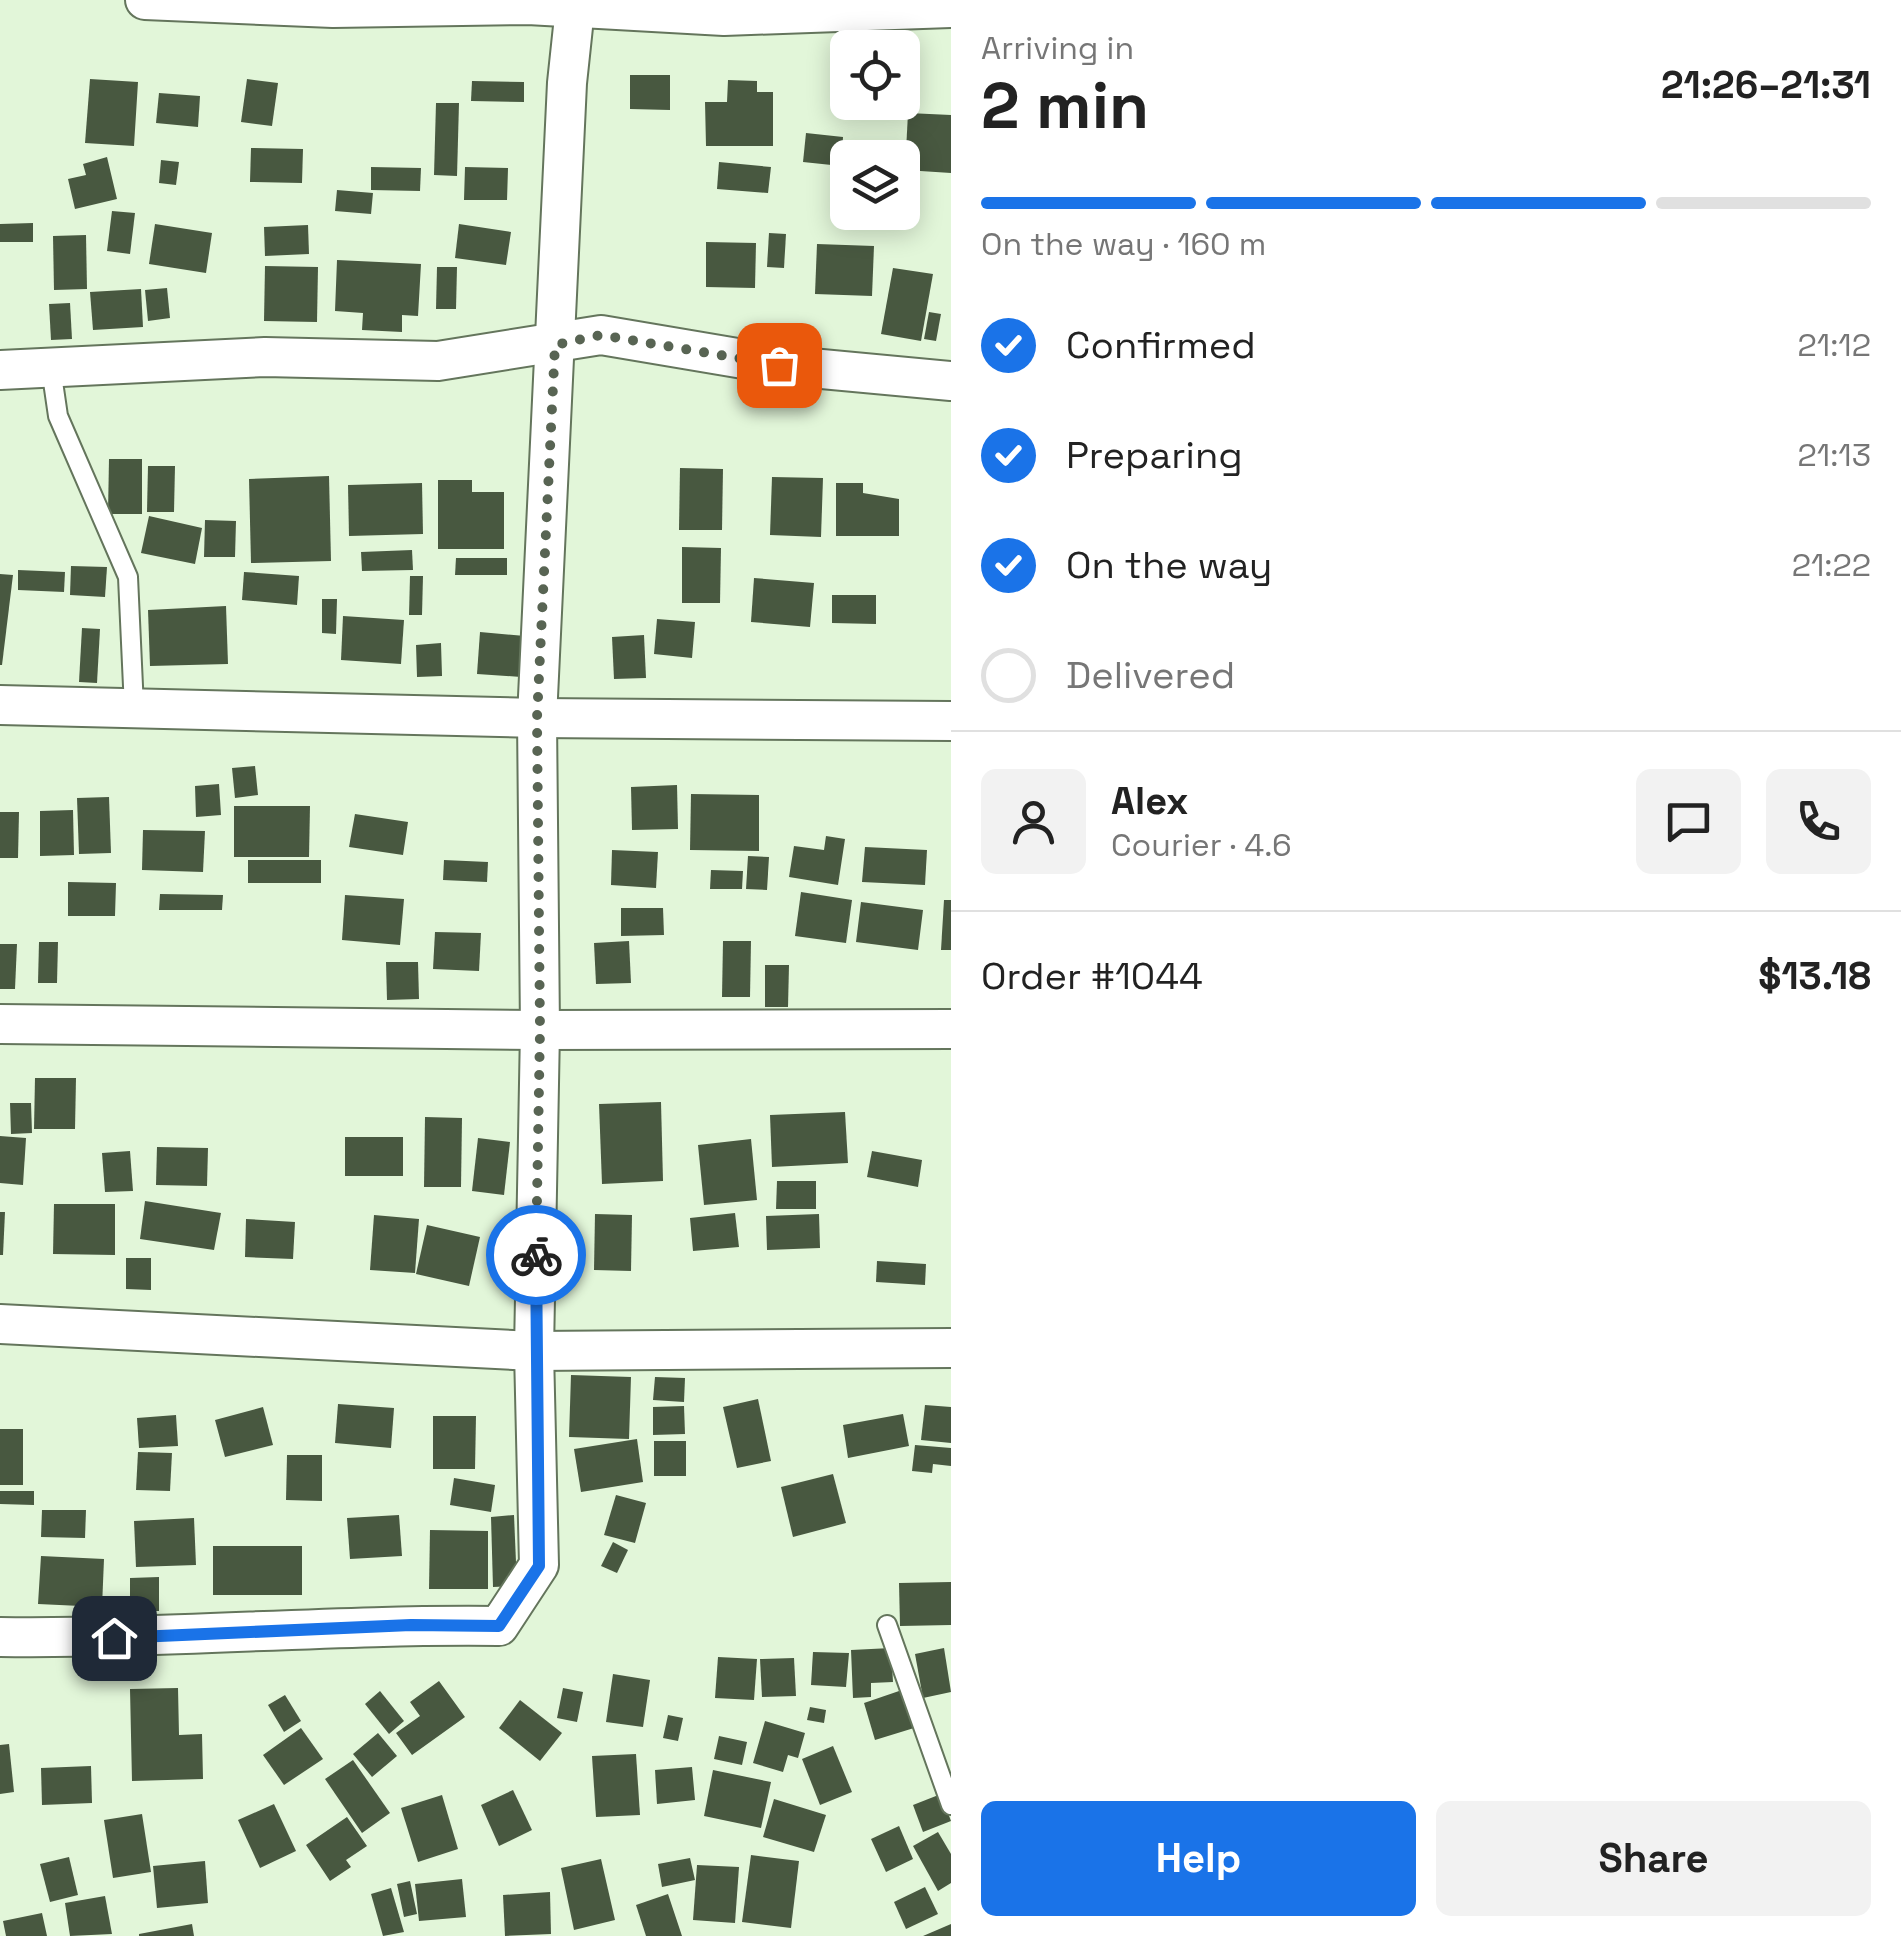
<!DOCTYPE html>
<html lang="en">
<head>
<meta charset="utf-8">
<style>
  :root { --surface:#fff; --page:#f2f2f2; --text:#222; --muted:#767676; --line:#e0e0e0; --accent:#1a73e8 }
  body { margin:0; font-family:"Space Grotesk",sans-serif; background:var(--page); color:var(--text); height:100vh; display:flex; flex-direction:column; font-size:38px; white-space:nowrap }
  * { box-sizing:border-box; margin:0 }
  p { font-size:32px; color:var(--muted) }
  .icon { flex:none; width:55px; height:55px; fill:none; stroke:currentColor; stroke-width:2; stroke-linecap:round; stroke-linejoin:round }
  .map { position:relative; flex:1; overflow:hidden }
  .side { display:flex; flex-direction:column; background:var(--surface); width:950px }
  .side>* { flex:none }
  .buttons { position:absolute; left:830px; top:30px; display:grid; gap:20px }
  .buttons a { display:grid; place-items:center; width:90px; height:90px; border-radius:15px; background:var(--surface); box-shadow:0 5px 25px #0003; font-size:50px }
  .pin { position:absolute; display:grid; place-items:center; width:85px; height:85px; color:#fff; margin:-42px; border-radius:20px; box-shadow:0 5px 15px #0006 }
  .courier { position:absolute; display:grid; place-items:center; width:100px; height:100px; margin:-50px; border:8px solid #1a73e8; border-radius:50%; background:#fff; color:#222; box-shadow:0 2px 12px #0007 }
  .headline em { font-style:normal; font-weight:800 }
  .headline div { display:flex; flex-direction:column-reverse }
  .headline { display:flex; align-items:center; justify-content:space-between; height:170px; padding:0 30px }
  h1 { font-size:65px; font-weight:800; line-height:75px }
  .bar { display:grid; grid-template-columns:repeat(4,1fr); gap:15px 10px; align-content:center; height:120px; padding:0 30px }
  .bar i { height:12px; border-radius:8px; background:var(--line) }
  .bar .selected { background:var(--accent) }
  .bar p { grid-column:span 4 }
  .line { display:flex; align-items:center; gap:25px; padding:0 30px; border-top:2px solid var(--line) }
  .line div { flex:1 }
  .round { display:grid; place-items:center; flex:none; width:105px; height:105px; border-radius:15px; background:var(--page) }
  ol { padding:0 30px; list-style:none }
  li { display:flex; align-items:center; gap:30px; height:110px }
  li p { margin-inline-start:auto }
  li .icon { padding:10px; border-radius:50%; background:var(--accent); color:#fff; stroke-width:4 }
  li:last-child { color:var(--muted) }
  li i { width:55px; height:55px; border:5px solid var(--line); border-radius:50% }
  .action { display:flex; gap:20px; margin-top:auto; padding:20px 30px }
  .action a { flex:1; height:115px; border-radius:15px; background:var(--accent); color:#fff; font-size:40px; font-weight:800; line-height:115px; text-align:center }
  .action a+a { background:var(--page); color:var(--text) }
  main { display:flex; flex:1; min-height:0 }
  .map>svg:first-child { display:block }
</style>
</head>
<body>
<main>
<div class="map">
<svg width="951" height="1936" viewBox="0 0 951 1936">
  <rect width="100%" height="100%" fill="#e2f6d9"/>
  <!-- building -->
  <g fill="#485840">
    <path d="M630,75H670V110L630,109Z"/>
    <path d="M90,79L138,82L134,146L85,143Z"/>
    <path d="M247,79L278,83L272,126L241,122Z"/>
    <path d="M728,80L757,81V92H773V146H706L705,102H727Z"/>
    <path d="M472,81L524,82V102L471,101Z"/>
    <path d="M159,93L200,96L198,127L156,123Z"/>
    <path d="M436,103H459L457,176L434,175Z"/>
    <path d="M908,113L951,115V173L905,170Z"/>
    <path d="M806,133L843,137L841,166L803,162Z"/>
    <path d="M251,148L303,149L302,183L250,182Z"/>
    <path d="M107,157L117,199L75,209L68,179L86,175L83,164Z"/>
    <path d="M161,160L179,162L176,185L159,183Z"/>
    <path d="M719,162L771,167L768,193L717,189Z"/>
    <path d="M371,167L421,168L420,191L371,190Z"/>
    <path d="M465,167L508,168L507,200H464Z"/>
    <path d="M337,190L373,193L371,214L335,211Z"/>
    <path d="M112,211L135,213L130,254L107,251Z"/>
    <path d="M33,223V242H0V224Z"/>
    <path d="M155,224L212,233L206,273L149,264Z"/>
    <path d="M459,224L511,232L506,265L455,258Z"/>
    <path d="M308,225L309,254L265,256L264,227Z"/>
    <path d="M769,233L786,234L784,268L767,267Z"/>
    <path d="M86,235L87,289L54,290L53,236Z"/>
    <path d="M706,242L756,243L755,288L706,287Z"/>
    <path d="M817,244L874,246L872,296L815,294Z"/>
    <path d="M337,260L421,264L418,316L402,315V332L362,330L363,313L335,311Z"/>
    <path d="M265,266L318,267L317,322L264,321Z"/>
    <path d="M437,267H457L456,309H436Z"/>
    <path d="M893,268L933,274L921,341L881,334Z"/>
    <path d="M167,288L170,318L148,321L145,290Z"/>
    <path d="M141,289L143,327L93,330L90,292Z"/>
    <path d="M70,303L72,339L51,340L49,304Z"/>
    <path d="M929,312L941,314L936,341L924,339Z"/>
    <path d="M109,459H142V514H108Z"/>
    <path d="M148,466H175L174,512H147Z"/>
    <path d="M680,468L723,469L722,530H679Z"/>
    <path d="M329,476L331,561L251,563L249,479Z"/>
    <path d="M772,477L823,478L821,537L770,535Z"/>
    <path d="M438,480H472V492H504V549H438Z"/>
    <path d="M422,483L423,534L349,536L348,485Z"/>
    <path d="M836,483H863V493L899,499V536H836Z"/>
    <path d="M149,516L202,528L195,564L141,553Z"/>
    <path d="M205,520L236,521L235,557H204Z"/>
    <path d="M682,547L721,548L720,603H682Z"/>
    <path d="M412,550L413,570L362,571L361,552Z"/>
    <path d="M456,558H507V575H455Z"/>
    <path d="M71,566L107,567L105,597L70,595Z"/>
    <path d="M18,570L65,572L64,592L18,590Z"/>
    <path d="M244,572L299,576L297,605L242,600Z"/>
    <path d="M0,574L13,575L2,665H0Z"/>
    <path d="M410,576H423L422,615H409Z"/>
    <path d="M754,578L814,583L810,627L751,622Z"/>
    <path d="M832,595H876V624L832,623Z"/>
    <path d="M322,599H337L336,634L322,633Z"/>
    <path d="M226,606L228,664L150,666L148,610Z"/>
    <path d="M343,616L404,620L401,664L341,660Z"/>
    <path d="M657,619L695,622L692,658L654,654Z"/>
    <path d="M82,628L100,629L97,683L79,682Z"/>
    <path d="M480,632L525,636L521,677L477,674Z"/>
    <path d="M644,635L646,678L614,679L612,637Z"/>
    <path d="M441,643L442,676L417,677L416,645Z"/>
    <path d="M255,766L258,795L235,798L232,768Z"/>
    <path d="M219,784L221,815L196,817L195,786Z"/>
    <path d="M677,785L678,829L632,830L631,787Z"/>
    <path d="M691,794L759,795V851L690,850Z"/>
    <path d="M109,797L111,853L79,854L77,798Z"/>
    <path d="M234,806H310L309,857H234Z"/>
    <path d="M73,810L74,855L40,856V811Z"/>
    <path d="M0,812H19L18,858H0Z"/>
    <path d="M355,814L408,822L403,855L349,847Z"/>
    <path d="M143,830L205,831L203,872L142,870Z"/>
    <path d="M826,836L845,839L838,885L789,877L794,846L824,850Z"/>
    <path d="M865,847L927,850L925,885L862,882Z"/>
    <path d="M612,850L658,852L656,888L611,885Z"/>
    <path d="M748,856L769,857L767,890L746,889Z"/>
    <rect x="248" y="860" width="73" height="23"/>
    <path d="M444,860L488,862L487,882L443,880Z"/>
    <path d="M711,870L743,871L742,889H710Z"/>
    <path d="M68,882L116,883L115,916H68Z"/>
    <path d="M801,892L852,900L846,943L795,936Z"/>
    <path d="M160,894L223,895L222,910H159Z"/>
    <path d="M345,895L404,899L400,945L342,940Z"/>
    <path d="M944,900H951V950H941Z"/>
    <path d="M861,902L923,910L918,950L856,942Z"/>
    <path d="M621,908H663L664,935L621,936Z"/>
    <path d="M435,932L481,933L479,971L433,969Z"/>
    <path d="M629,941L631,983L596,984L594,943Z"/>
    <path d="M723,941H751L750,997H722Z"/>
    <path d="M39,942H58L57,983H38Z"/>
    <path d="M0,944H17L15,989H0Z"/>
    <path d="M386,962H418L419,999L387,1000Z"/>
    <path d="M765,965H789L788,1007H765Z"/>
    <path d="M35,1078H76L75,1129H34Z"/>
    <path d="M661,1102L663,1181L602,1184L599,1104Z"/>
    <path d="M10,1103H31L32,1133L11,1134Z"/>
    <path d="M845,1112L848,1163L772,1167L770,1115Z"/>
    <path d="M425,1117L462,1118L461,1187H424Z"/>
    <path d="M0,1136L26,1138L23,1185L0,1183Z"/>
    <rect x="345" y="1137" width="58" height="39"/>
    <path d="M478,1138L510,1142L504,1195L472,1191Z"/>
    <path d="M751,1139L757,1200L704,1205L698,1145Z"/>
    <path d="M157,1147L208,1148L207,1186L156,1185Z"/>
    <path d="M130,1151L133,1191L105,1192L102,1153Z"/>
    <path d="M872,1151L922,1160L918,1187L867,1177Z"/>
    <path d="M777,1181H816V1209H776Z"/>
    <path d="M145,1201L221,1213L214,1250L140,1239Z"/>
    <path d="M54,1204H115V1255L53,1254Z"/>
    <path d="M0,1212H5L3,1255H0Z"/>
    <path d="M735,1213L739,1247L693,1251L690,1218Z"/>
    <path d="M595,1214L632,1215L631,1271L594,1270Z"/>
    <path d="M819,1214L820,1248L767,1250L766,1216Z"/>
    <path d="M374,1215L419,1219L415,1273L370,1270Z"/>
    <path d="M246,1219L295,1222L293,1259L245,1257Z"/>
    <path d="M427,1225L480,1237L469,1286L416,1274Z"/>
    <path d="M126,1258H151V1290L126,1289Z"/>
    <path d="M877,1261L926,1264L925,1285L876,1282Z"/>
    <path d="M571,1375L631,1377L629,1439L569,1437Z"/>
    <path d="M655,1377L685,1378L684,1402L653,1400Z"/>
    <path d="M758,1399L771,1461L737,1468L723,1407Z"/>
    <path d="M338,1404L394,1408L391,1448L335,1443Z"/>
    <path d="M925,1405L951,1407V1443L921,1440Z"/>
    <path d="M684,1406L685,1434L653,1435V1407Z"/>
    <path d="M263,1407L273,1445L225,1457L215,1420Z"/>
    <path d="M903,1414L909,1446L848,1458L843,1425Z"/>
    <path d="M176,1415L178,1446L139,1448L137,1418Z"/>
    <path d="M433,1416H476L475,1469H433Z"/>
    <rect x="0" y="1429" width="23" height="56"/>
    <path d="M637,1439L643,1482L581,1492L574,1449Z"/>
    <rect x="654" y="1441" width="32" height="35"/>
    <path d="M915,1445L951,1448V1466L933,1464L932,1473L912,1471Z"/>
    <path d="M138,1452L172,1453L170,1491L136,1490Z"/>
    <path d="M287,1455H322V1501L286,1500Z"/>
    <path d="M833,1474L846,1523L793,1537L781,1487Z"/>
    <path d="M454,1478L495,1485L491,1512L450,1505Z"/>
    <path d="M0,1491H34V1505L0,1504Z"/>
    <path d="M616,1495L646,1503L635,1543L604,1535Z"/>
    <path d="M42,1510H86L85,1538L41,1537Z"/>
    <path d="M399,1515L402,1556L350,1559L347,1518Z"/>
    <path d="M514,1515L517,1586L493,1587L491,1517Z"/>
    <path d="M194,1518L196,1565L136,1567L134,1521Z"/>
    <path d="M430,1530L488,1531V1589H429Z"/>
    <path d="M613,1542L628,1550L617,1573L601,1566Z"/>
    <rect x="213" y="1546" width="89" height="49"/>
    <path d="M41,1556L104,1559L102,1607L38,1604Z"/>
    <path d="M159,1577V1611H130V1578Z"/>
    <path d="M951,1582V1625L900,1626L899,1583Z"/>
    <path d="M891,1648L893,1682L871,1683V1697L853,1698L851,1650Z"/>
    <path d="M944,1648L951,1692L923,1698L915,1654Z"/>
    <path d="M813,1652L849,1653L846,1687L811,1685Z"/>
    <path d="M718,1657L757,1659L754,1700L715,1698Z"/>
    <path d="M794,1658L796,1696L762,1697L760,1659Z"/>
    <path d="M613,1674L650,1680L643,1727L606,1722Z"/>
    <path d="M439,1681L465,1717L412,1755L396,1733L420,1716L410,1702Z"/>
    <path d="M178,1688L179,1735L202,1734L203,1779L132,1781L130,1689Z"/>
    <path d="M563,1688L583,1692L577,1722L557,1718Z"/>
    <path d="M902,1690L914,1728L875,1740L864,1703Z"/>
    <path d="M380,1691L404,1721L389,1734L365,1704Z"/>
    <path d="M285,1695L301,1721L284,1732L268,1705Z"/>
    <path d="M520,1700L562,1733L540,1761L499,1728Z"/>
    <path d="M810,1707L826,1710L824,1723L807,1720Z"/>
    <path d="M668,1715L683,1718L678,1741L663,1738Z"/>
    <path d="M765,1721L805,1733L798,1758L788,1755L783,1772L753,1763Z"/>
    <path d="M301,1728L323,1759L284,1785L263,1755Z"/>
    <path d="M378,1733L397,1756L372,1777L353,1754Z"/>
    <path d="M719,1736L747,1742L742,1765L714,1759Z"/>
    <path d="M9,1744L14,1792L0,1794V1745Z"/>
    <path d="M833,1746L852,1792L820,1805L802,1759Z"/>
    <path d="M636,1754L640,1815L596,1817L592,1756Z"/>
    <path d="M353,1760L390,1813L362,1833L325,1779Z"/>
    <path d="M91,1766L92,1803L42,1805L41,1768Z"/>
    <path d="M692,1767L695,1800L657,1804L655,1770Z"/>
    <path d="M713,1770L771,1782L761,1828L704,1816Z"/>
    <path d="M513,1790L532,1830L499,1846L481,1805Z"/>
    <path d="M941,1794L951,1821L923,1832L913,1805Z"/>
    <path d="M442,1795L458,1849L418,1862L401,1808Z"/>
    <path d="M774,1799L826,1815L814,1852L763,1837Z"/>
    <path d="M274,1804L296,1851L260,1868L238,1820Z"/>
    <path d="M142,1814L151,1872L113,1878L104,1820Z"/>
    <path d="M347,1817L367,1846L346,1860L351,1867L330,1881L306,1845Z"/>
    <path d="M899,1826L913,1859L886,1872L871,1839Z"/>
    <path d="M938,1832L951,1854V1883L938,1891L913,1846Z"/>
    <path d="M751,1855L799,1861L791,1928L742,1922Z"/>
    <path d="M69,1857L78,1895L50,1902L40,1864Z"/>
    <path d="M690,1858L695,1880L662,1887L658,1864Z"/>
    <path d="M601,1859L615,1920L574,1930L561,1868Z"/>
    <path d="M205,1861L208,1903L157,1908L153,1866Z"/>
    <path d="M697,1865L739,1867L735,1923L693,1920Z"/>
    <path d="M462,1879L466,1917L419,1921L415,1884Z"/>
    <path d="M410,1881L417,1914L404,1917L397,1884Z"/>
    <path d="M925,1887L938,1914L906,1929L894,1902Z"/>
    <path d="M391,1888L404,1932L383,1936L371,1894Z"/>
    <path d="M550,1892L551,1934L505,1936L503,1895Z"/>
    <path d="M668,1894L682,1936H646L636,1905Z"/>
    <path d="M105,1896L112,1934L70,1936L65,1903Z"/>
    <path d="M42,1913L47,1936H6L3,1921Z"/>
    <path d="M192,1924L194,1936H139V1934Z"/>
    <path d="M951,1924V1936H923Z"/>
  </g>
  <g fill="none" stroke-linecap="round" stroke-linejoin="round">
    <!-- service casing -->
    <g stroke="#64755c" stroke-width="22">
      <g id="service">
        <path d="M51,368L58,416L128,577L134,708"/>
        <path d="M887,1625L951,1805"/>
      </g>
    </g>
    <!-- minor casing -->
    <g stroke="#64755c" stroke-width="42">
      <g id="minor">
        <path d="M145,0L333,8L528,5L724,16L951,8"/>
        <path d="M0,370L265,357L438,361L601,335L779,365L951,381"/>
        <path d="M0,705L537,718L951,721"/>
        <path d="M0,1024L540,1030L951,1029"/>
        <path d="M0,1324L534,1351L951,1348"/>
        <path d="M0,1637C167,1639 333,1624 499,1626L539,1565L534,1351L540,1030L537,718L567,83L575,8"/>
      </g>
    </g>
    <!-- service -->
    <use href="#service" stroke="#fff" stroke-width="18"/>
    <!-- minor -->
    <use href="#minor" stroke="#fff" stroke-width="38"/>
  </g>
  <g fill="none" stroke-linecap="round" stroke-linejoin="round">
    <!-- done -->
    <path stroke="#586453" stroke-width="10" stroke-dasharray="0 18" d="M536,1255L540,1030L537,718L555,345L601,335L779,365"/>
    <!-- route -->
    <path stroke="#1a73e8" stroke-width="12" d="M114,1638L411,1625L499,1626L539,1566L536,1255"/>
  </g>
</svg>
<div class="buttons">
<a><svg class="icon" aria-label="locate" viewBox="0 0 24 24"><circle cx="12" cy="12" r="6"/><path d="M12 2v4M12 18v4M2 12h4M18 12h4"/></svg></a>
<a><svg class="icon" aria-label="layers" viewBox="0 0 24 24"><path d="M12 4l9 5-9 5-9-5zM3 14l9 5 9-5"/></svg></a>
</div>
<div class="pin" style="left:779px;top:365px;background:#ea580c"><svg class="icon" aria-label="bag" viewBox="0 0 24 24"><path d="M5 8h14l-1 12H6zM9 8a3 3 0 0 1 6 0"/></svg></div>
<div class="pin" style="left:114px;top:1638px;background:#1f2937"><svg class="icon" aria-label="home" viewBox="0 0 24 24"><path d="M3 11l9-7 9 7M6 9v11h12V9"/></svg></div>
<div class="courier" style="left:536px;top:1255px"><svg class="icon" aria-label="bike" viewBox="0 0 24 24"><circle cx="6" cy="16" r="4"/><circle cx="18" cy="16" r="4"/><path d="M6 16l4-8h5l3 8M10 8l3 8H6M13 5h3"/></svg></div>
</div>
<section class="side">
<div class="headline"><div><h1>2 min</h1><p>Arriving in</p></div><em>21:26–21:31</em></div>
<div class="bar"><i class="selected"></i><i class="selected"></i><i class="selected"></i><i></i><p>On the way · 160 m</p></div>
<ol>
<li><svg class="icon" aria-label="check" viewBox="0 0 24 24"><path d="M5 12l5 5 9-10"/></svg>Confirmed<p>21:12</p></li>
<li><svg class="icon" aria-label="check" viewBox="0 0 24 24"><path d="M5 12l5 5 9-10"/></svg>Preparing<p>21:13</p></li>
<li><svg class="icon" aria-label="check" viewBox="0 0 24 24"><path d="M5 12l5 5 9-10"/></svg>On the way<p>21:22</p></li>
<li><i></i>Delivered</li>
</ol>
<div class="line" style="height:180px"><a class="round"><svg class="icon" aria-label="person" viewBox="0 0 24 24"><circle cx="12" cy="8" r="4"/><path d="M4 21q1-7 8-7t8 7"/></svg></a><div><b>Alex</b><p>Courier · 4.6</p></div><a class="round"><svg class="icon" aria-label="chat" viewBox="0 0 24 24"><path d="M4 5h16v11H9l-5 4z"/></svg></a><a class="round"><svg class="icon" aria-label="phone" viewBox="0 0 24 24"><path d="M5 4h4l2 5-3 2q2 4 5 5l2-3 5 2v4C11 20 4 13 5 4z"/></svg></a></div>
<div class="line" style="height:130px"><div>Order #1044</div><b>$13.18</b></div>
<div class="action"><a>Help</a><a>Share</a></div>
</section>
</main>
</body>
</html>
